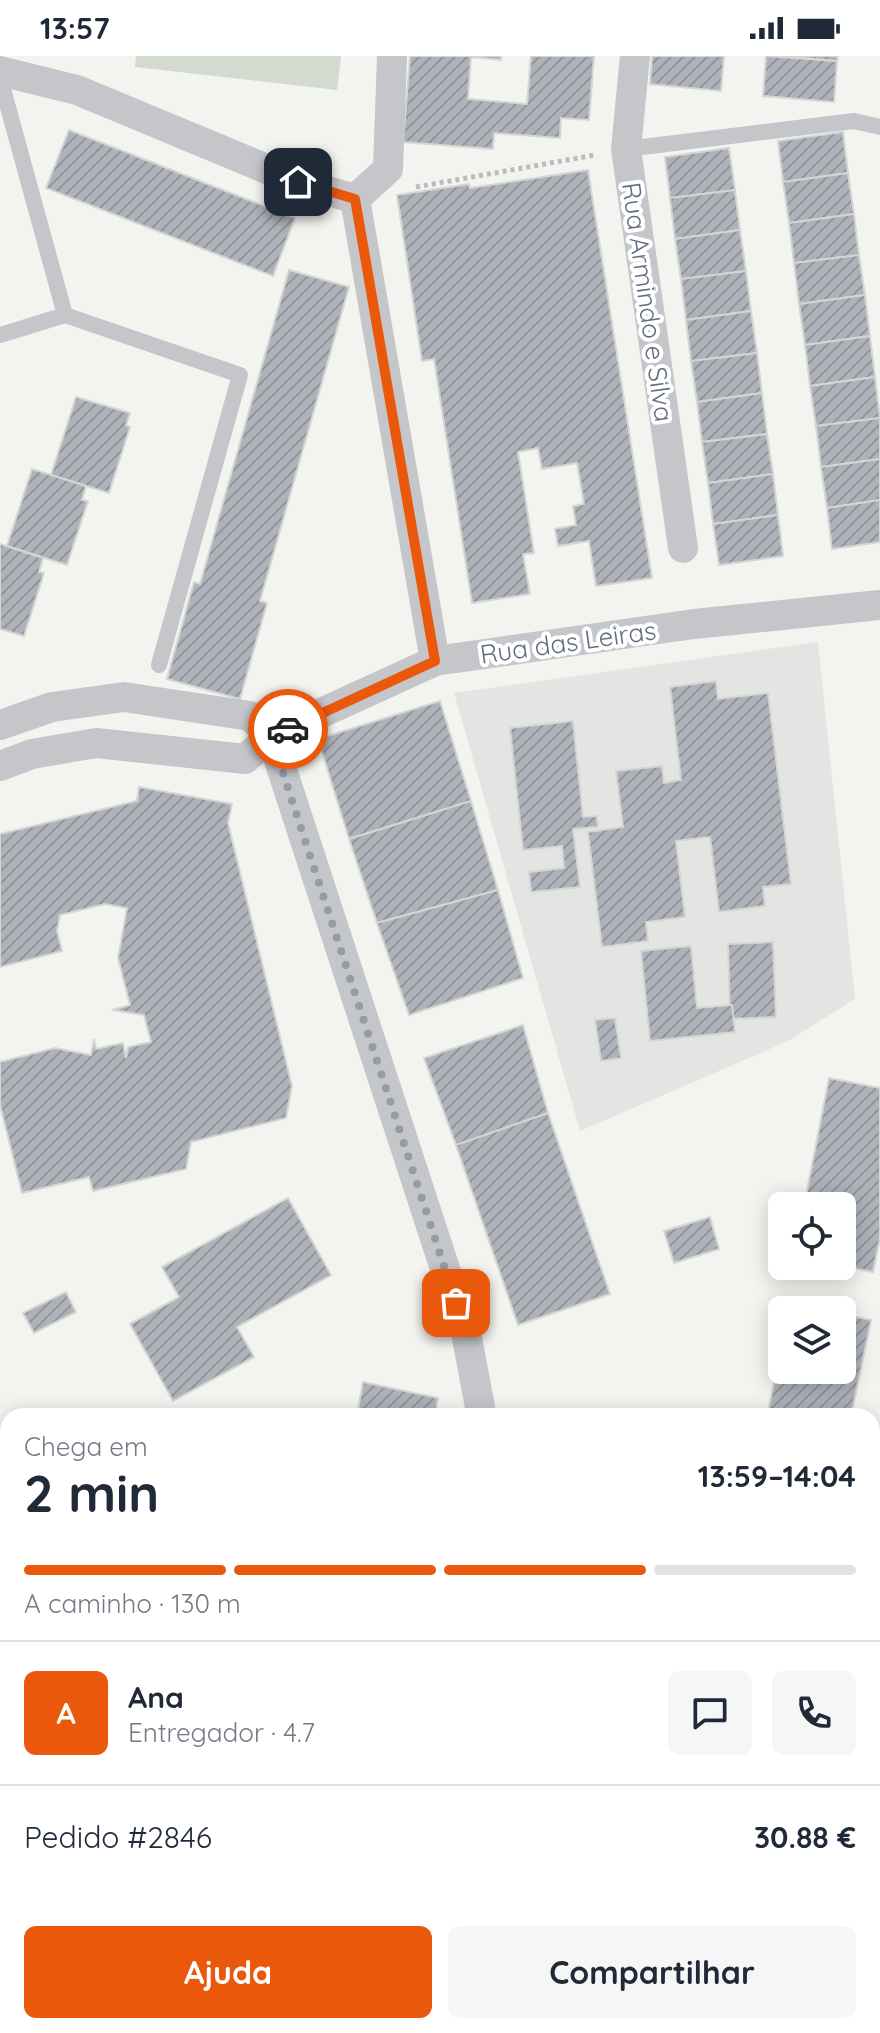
<!DOCTYPE html>
<html lang="pt">
<head>
<meta charset="utf-8">
<style>
  :root { --surface:#fff; --page:#f6f6f7; --text:#1f2937; --muted:#747a83; --line:#e0e1e3; --accent:#ea580c }
  body { margin:0; font-family:Quicksand,sans-serif; background:var(--page); color:var(--text); height:100vh; display:flex; flex-direction:column; font-size:30px; white-space:nowrap }
  * { box-sizing:border-box; margin:0 }
  p { font-size:26px; color:var(--muted) }
  .icon { flex:none; width:44px; height:44px; fill:none; stroke:currentColor; stroke-width:2; stroke-linecap:round; stroke-linejoin:round }
  .map { position:relative; flex:1; overflow:hidden }
  .sheet { position:absolute; left:0px; top:1352px; width:880px; height:626px; display:flex; flex-direction:column; background:var(--surface); border-radius:24px 24px 0 0; box-shadow:0 4px 20px #0003 }
  .sheet>* { flex:none }
  .tools { position:absolute; left:768px; top:1136px; display:grid; gap:16px }
  .tools a { display:grid; place-items:center; width:88px; height:88px; border-radius:12px; background:var(--surface); box-shadow:0 4px 20px #0003; font-size:40px }
  .pin { position:absolute; display:grid; place-items:center; width:68px; height:68px; color:#fff; margin:-34px; border-radius:16px; box-shadow:0 4px 12px #0006 }
  .courier { position:absolute; display:grid; place-items:center; width:80px; height:80px; margin:-40px; border:6px solid #ea580c; border-radius:50%; background:#fff; color:#222; box-shadow:0 2px 10px #0007 }
  .overview em { font-style:normal; font-weight:700 }
  .overview div { display:flex; flex-direction:column-reverse }
  .overview { display:flex; align-items:center; justify-content:space-between; height:136px; padding:0 24px }
  h1 { font-size:52px; font-weight:700; line-height:60px }
  .bar { display:grid; grid-template-columns:repeat(4,1fr); gap:12px 8px; align-content:center; height:96px; padding:0 24px }
  .bar i { height:10px; border-radius:6px; background:var(--line) }
  .bar .active { background:var(--accent) }
  .bar p { grid-column:span 4 }
  .line { display:flex; align-items:center; gap:20px; padding:0 24px; border-top:2px solid var(--line) }
  .line div { flex:1 }
  .round { display:grid; place-items:center; flex:none; width:84px; height:84px; border-radius:12px; background:var(--page) }
  .button { display:flex; gap:16px; margin-top:auto; padding:16px 24px }
  .button a { flex:1; height:92px; border-radius:12px; background:var(--accent); color:#fff; font-size:32px; font-weight:700; line-height:92px; text-align:center }
  .button a+a { background:var(--page); color:var(--text) }
  .status { display:flex; justify-content:space-between; align-items:center; height:56px; padding:0 40px; background:var(--surface); direction:ltr }
  .status svg { height:22px; fill:currentColor }
  .map>svg:first-child { display:block }
</style>
</head>
<body>
<div class="status"><b>13:57</b><svg viewBox="0 0 49 12"><path d="M0 12V9h3v3zM5 12V6h3v6zM10 12V3h3v9zM15 12V0h3v12zM26 1h20v11H26zM47 4h2v5h-2z"/></svg></div>
<div class="map">
<svg width="880" height="1977" viewBox="0 0 880 1977">
  <defs>
    <pattern id="industrial-grid" width="8" height="8" patternUnits="userSpaceOnUse" patternTransform="scale(2)"><rect width="8" height="8" fill="#e4e5e3"/><path d="M0 4h8M4 0v8" fill="none" stroke="#bcbebd"/></pattern>
    <pattern id="grass-tufts" width="24" height="20" patternUnits="userSpaceOnUse" patternTransform="scale(2)"><rect width="24" height="20" fill="#d3dbd1"/><path d="M3 7l-1-3M5 7V3M7 7l1-3M15 17l-1-3M17 17v-4M19 17l1-3" fill="none" stroke="#afb6af"/></pattern>
    <pattern id="building-hatch" width="6" height="6" patternUnits="userSpaceOnUse" patternTransform="scale(2)"><rect width="6" height="6" fill="#aeb3ba"/><path d="M-1 1l2-2M0 6l6-6M5 7l2-2" fill="none" stroke="#91969d"/></pattern>
  </defs>
  <rect width="100%" height="100%" fill="#f3f4f0"/>
  <!-- built -->
  <path fill="#e4e5e3" d="M818,586L855,943L788,985L580,1075L454,637Z"/>
  <!-- industrial -->
  <path fill="url(#industrial-grid)" d="M0,1649L8,1653V1970H520L518,1977H0Z"/>
  <!-- grass -->
  <path fill="url(#grass-tufts)" d="M880,1912V1977H576L578,1970H624L637,1977L641,1970H872V1917Z"/>
  <!-- garden -->
  <path fill="#d3dbd1" d="M136,0H341L337,34L135,11Z"/>
  <!-- building -->
  <g fill="url(#building-hatch)" stroke="#d5d5d3" stroke-width="2">
    <path d="M410,0H501V4L471,1L468,43L527,48L531,0H594L589,64L561,62L560,82L494,77L493,93L403,86Z"/>
    <path d="M652,0H724L721,35L650,28Z"/>
    <path d="M766,0L837,5L834,46L763,40Z"/>
    <path d="M781,0H838L837,5Z"/>
    <path d="M69,74L295,162L273,220L46,132Z"/>
    <path d="M843,76L848,117L783,126L778,85Z"/>
    <path d="M729,92L735,134L670,142L665,101Z"/>
    <path d="M588,114L652,522L596,530L589,485L558,490L555,473L576,469L573,450L584,448L577,407L542,413L538,392L518,396L534,497L523,498L530,538L472,547L434,303L422,305L397,139L469,128L470,132Z"/>
    <path d="M848,117L854,158L789,167L783,126Z"/>
    <path d="M735,134L740,174L675,183L670,142Z"/>
    <path d="M854,158L859,199L794,207L789,167Z"/>
    <path d="M740,174L746,215L681,223L675,183Z"/>
    <path d="M859,199L865,239L799,248L794,207Z"/>
    <path d="M289,214L349,231L260,545L267,547L240,643L167,623L194,526L200,528Z"/>
    <path d="M746,215L751,255L686,264L681,223Z"/>
    <path d="M865,239L870,280L805,289L799,248Z"/>
    <path d="M751,255L757,297L691,305L686,264Z"/>
    <path d="M870,280L875,321L810,330L805,289Z"/>
    <path d="M757,297L762,337L697,346L691,305Z"/>
    <path d="M875,321L880,362L816,370L810,330Z"/>
    <path d="M762,337L767,378L702,386L697,346Z"/>
    <path d="M76,341L130,357L126,369L130,371L109,437L51,419Z"/>
    <path d="M880,362V403L821,411L816,370Z"/>
    <path d="M767,378L773,418L708,427L702,386Z"/>
    <path d="M880,403V444L827,452L821,411Z"/>
    <path d="M32,413L86,430L82,444L88,445L67,509L7,490Z"/>
    <path d="M773,418L778,459L713,468L708,427Z"/>
    <path d="M880,444V486L832,493L827,452Z"/>
    <path d="M778,459L783,500L719,509L713,468Z"/>
    <path d="M0,488L43,502L39,516L44,517L24,580L0,573Z"/>
    <path d="M716,625L718,643L768,637L791,828L763,831L765,850L719,856L710,781L676,785L685,861L646,866L648,885L602,891L588,776L623,771L616,715L662,710L664,727L681,724L670,631Z"/>
    <path d="M440,645L471,745L349,783L318,683Z"/>
    <path d="M573,665L583,761L597,760L598,771L573,773L580,831L531,836L529,816L564,812L562,790L523,794L510,672Z"/>
    <path d="M139,731L232,748L228,767L292,1030L286,1062L191,1086L186,1113L93,1135L89,1121L22,1137L0,1049V1006L55,992L91,999L94,983L96,993L123,987L126,1002L128,991L151,986L144,959L112,954L130,949L118,902L127,852L105,848L60,859L57,875L62,895L0,911V778L137,745Z"/>
    <path d="M471,745L498,834L377,867L349,783Z"/>
    <path d="M498,834L523,922L409,959L377,867Z"/>
    <path d="M773,886L776,961L730,963L728,888Z"/>
    <path d="M691,890L697,952L732,949L735,976L650,985L641,895Z"/>
    <path d="M615,962L621,1002L601,1005L595,964Z"/>
    <path d="M523,969L548,1057L456,1089L424,1002Z"/>
    <path d="M829,1022L880,1032V1182L873,1216L842,1210V1150H804Z"/>
    <path d="M548,1057L610,1238L518,1269L456,1089Z"/>
    <path d="M288,1142L331,1219L237,1271L254,1301L173,1345L130,1268L179,1241L162,1211Z"/>
    <path d="M710,1161L719,1193L674,1207L664,1175Z"/>
    <path d="M66,1236L76,1256L34,1277L23,1257Z"/>
    <path d="M790,1248L822,1254H789Z"/>
    <path d="M842,1258L871,1264L851,1360H767L782,1288V1314H842Z"/>
    <path d="M363,1326L438,1342L435,1360H357Z"/>
    <path d="M0,1730L8,1732V1970H323L321,1977H0Z"/>
    <path d="M880,1766V1839L872,1837V1807Z"/>
    <path d="M880,1951V1977H863L867,1970H872V1963Z"/>
  </g>
  <g fill="none" stroke-linecap="round" stroke-linejoin="round">
    <!-- path -->
    <g stroke="#bbbcbf" stroke-width="5" stroke-dasharray="4 4" stroke-linecap="butt">
      <path d="M416,131L595,99"/>
      <path d="M799,1977L801,1970"/>
    </g>
    <!-- service -->
    <g stroke="#c4c6ca" stroke-width="16">
      <path d="M0,22L65,259"/>
      <path d="M626,93L854,65L880,71"/>
      <path d="M0,279L65,259L240,319L159,609"/>
      <path d="M454,1970V1977"/>
    </g>
    <!-- minor -->
    <g stroke="#c4c6ca" stroke-width="30">
      <path d="M635,0L626,93L683,492"/>
      <path d="M0,15L77,34L298,126L355,143L435,605"/>
      <path d="M355,143L388,113L392,0"/>
      <path d="M0,669L52,651L124,641L250,660L271,680L466,1277L480,1351L478,1360"/>
      <path d="M0,710L32,698L96,687L245,703L271,680L435,605L694,568L880,549"/>
      <path d="M0,1418L8,1421"/>
      <path d="M872,1565L880,1523"/>
    </g>
  </g>
  <g fill="none" stroke-linecap="round" stroke-linejoin="round">
    <!-- done -->
    <path stroke="#959ca8" stroke-width="8" stroke-dasharray="0 14.4" d="M288,673L271,680L456,1247"/>
    <!-- route -->
    <path stroke="#ea580c" stroke-width="10" d="M288,673L435,605L355,143L298,126"/>
  </g>
  <g text-anchor="middle" dominant-baseline="central" stroke-width="8" stroke-linejoin="round" paint-order="stroke">
    <!-- street labels -->
    <g font-size="26" fill="#626d82" stroke="#fff">
      <text transform="translate(648 246) rotate(82)">Rua Armindo e Silva</text>
      <text transform="translate(568 586) rotate(-8)">Rua das Leiras</text>
    </g>
  </g>
</svg>
<div class="tools">
<a><svg class="icon" aria-label="locate" viewBox="0 0 24 24"><circle cx="12" cy="12" r="6"/><path d="M12 2v4M12 18v4M2 12h4M18 12h4"/></svg></a>
<a><svg class="icon" aria-label="layers" viewBox="0 0 24 24"><path d="M12 4l9 5-9 5-9-5zM3 14l9 5 9-5"/></svg></a>
</div>
<div class="pin" style="left:456px;top:1247px;background:#ea580c"><svg class="icon" aria-label="bag" viewBox="0 0 24 24"><path d="M5 8h14l-1 12H6zM9 8a3 3 0 0 1 6 0"/></svg></div>
<div class="pin" style="left:298px;top:126px;background:#1f2937"><svg class="icon" aria-label="home" viewBox="0 0 24 24"><path d="M3 11l9-7 9 7M6 9v11h12V9"/></svg></div>
<div class="courier" style="left:288px;top:673px"><svg class="icon" aria-label="car" viewBox="0 0 24 24"><path d="M5 17H2v-5l4-1 3-4h7l3 4 3 1v5h-3M9 17h6M6 11h13"/><circle cx="7" cy="17" r="2"/><circle cx="17" cy="17" r="2"/></svg></div>
<section class="sheet">
<div class="overview"><div><h1>2 min</h1><p>Chega em</p></div><em>13:59–14:04</em></div>
<div class="bar"><i class="active"></i><i class="active"></i><i class="active"></i><i></i><p>A caminho · 130 m</p></div>
<div class="line" style="height:144px"><b class="round" style="background:var(--accent);color:#fff">A</b><div><b>Ana</b><p>Entregador · 4.7</p></div><a class="round"><svg class="icon" aria-label="chat" viewBox="0 0 24 24"><path d="M4 5h16v11H9l-5 4z"/></svg></a><a class="round"><svg class="icon" aria-label="phone" viewBox="0 0 24 24"><path d="M5 4h4l2 5-3 2q2 4 5 5l2-3 5 2v4C11 20 4 13 5 4z"/></svg></a></div>
<div class="line" style="height:104px"><div>Pedido #2846</div><b>30.88 €</b></div>
<div class="button"><a>Ajuda</a><a>Compartilhar</a></div>
</section>
</div>
</body>
</html>
